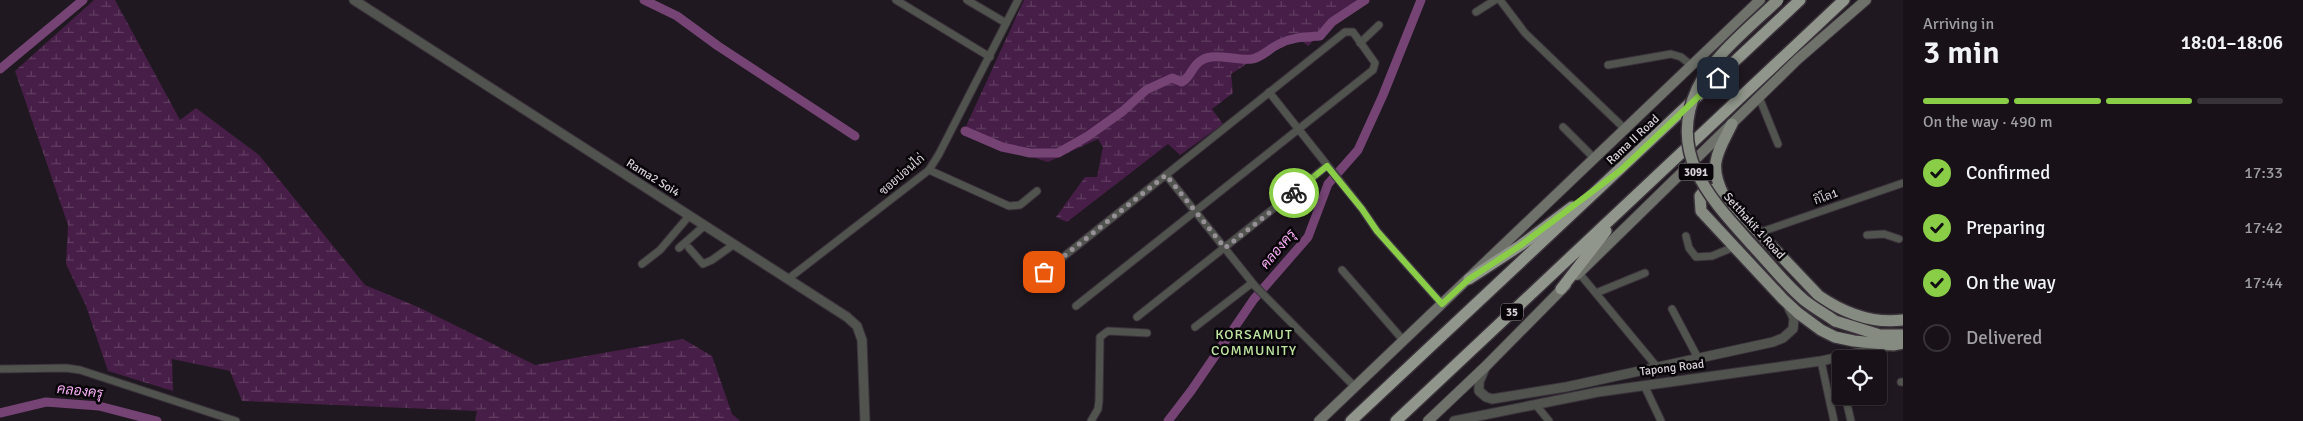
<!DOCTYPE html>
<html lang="en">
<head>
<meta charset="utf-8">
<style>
  :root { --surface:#181218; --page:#211b21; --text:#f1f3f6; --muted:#9f9ea2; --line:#363237; --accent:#8ace48 }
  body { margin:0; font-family:Signika,Sarabun,sans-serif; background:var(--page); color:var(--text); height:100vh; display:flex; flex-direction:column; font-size:19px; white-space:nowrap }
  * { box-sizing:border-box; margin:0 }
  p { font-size:16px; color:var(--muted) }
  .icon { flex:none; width:28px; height:28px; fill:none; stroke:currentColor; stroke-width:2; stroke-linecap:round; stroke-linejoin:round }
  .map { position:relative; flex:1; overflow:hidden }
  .sheet { display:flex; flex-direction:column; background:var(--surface); width:400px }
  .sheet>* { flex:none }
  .fabs { position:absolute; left:1832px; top:350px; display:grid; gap:10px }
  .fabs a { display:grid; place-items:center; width:55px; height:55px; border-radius:5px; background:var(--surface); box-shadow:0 1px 4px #0004,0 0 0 1px var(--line); font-size:25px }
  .pin { position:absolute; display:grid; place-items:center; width:42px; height:42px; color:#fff; margin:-21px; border-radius:10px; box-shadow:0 2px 8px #0006 }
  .courier { position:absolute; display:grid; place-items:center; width:50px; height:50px; margin:-25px; border:4px solid #8ace48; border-radius:50%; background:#fff; color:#222; box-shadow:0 1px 6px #0007 }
  .summary em { font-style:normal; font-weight:600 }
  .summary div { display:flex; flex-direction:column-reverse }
  .summary { display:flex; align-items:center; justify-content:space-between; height:85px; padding:0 20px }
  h1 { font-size:32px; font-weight:600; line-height:38px }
  .bar { display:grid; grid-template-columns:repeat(4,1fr); gap:8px 5px; align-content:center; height:60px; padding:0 20px }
  .bar i { height:6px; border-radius:4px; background:var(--line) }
  .bar .active { background:var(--accent) }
  .bar p { grid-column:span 4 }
  ol { padding:0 20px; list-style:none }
  li { display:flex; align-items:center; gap:15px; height:55px }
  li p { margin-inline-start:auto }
  li .icon { padding:5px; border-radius:50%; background:var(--accent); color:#111; stroke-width:4 }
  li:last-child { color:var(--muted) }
  li i { width:28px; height:28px; border:2px solid var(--line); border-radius:50% }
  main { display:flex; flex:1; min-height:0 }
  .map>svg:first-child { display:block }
</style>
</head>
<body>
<main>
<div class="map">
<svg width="1903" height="421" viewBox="0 0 1903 421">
  <defs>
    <pattern id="wetland-marsh" width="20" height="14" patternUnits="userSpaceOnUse" patternTransform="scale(1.25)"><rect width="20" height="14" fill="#471e47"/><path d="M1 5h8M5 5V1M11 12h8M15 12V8" fill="none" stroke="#613e61"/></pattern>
  </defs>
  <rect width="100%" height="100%" fill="#201820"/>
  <!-- wetland -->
  <g fill="url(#wetland-marsh)">
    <path d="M94,0H115L180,120L196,108L259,155L365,285L418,307L535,365L683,339L712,356L732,414L740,421H475L477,411L242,401L230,371L172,359L173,391L108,371L86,306L66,264L68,225L15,71Z"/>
    <path d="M1024,0H1356L1308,46L1293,34L1231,74L1233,93L1212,109L1223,124L1180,155L1168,144L1067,222L1056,217L1085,177H1097L1103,147L1098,139L1048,162L962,135Z"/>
  </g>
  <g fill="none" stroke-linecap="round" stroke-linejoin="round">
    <!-- canal -->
    <g stroke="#754475" stroke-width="9">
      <path d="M644,0L677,16L718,46L855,136"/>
      <path d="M0,69L83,0"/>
      <path d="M965,131L1002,147L1030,153H1058L1088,136L1123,111L1146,90L1172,78L1182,82C1192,76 1192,65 1202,60C1214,52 1237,61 1252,59C1261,58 1270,48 1279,44C1292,37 1305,37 1320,36L1332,22L1365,0"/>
      <path d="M0,413L46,402L99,406L157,421"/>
      <path d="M1168,421L1191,391L1254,299L1308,237L1328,184L1358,150L1383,95L1421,0"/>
    </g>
    <!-- minor casing -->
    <g stroke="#3a323a" stroke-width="9">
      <g id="minor">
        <path d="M896,0L990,57"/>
        <path d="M967,0L1006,23"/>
        <path d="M1500,0L1525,33L1626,130"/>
        <path d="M1476,12L1495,0"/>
        <path d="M1360,43L1379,25"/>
        <path d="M1608,65L1671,54L1681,57L1692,66"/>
        <path d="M1269,92L1362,209L1377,231L1442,304"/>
        <path d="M1759,97L1778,144"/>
        <path d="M1563,127L1595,159"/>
        <path d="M929,170L1009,206L1020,205L1037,191"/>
        <path d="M1166,175L1255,286L1354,386"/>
        <path d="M1758,233L1903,183"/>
        <path d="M1867,235L1884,234L1899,239"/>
        <path d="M1686,236L1689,248L1696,257L1712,256L1734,247"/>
        <path d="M679,248L704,226"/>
        <path d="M689,248L703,264L712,260L733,245"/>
        <path d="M642,264L660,250L689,216"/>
        <path d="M1342,270L1403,340"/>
        <path d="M1579,273L1657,367"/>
        <path d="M788,279L929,170L939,154L1018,0"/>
        <path d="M1028,285L1345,32H1353L1375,63L1373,70L1076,306"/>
        <path d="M1596,293L1645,273"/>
        <path d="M1672,309L1698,358"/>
        <path d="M1137,317L1327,166"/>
        <path d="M1195,327L1252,283"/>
        <path d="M1821,361L1834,421"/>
        <path d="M0,369L66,368L80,370L236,421"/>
        <path d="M1901,382H1903"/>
        <path d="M1644,385L1661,421"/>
        <path d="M1847,404L1851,421"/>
        <path d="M1536,405L1549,421"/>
        <path d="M1091,421L1098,409L1099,401L1100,337L1108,331L1147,333"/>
      </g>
    </g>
    <!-- tertiary casing -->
    <g stroke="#3a323a" stroke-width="11">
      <g id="tertiary">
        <path d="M354,0L847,317L857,326L862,340L865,421"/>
        <path d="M1485,368L1479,382V391L1486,397L1492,399L1566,387L1773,342L1783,338L1793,329L1794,318L1789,308"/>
        <path d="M1454,421L1598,392L1821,361L1889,346"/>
      </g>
    </g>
    <!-- secondary casing -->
    <g stroke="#3a323a" stroke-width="12">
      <g id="secondary">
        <path d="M1577,275L1798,59L1866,0"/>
        <path d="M1319,421L1760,0"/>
        <path d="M1428,421L1486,366L1566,285"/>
      </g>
    </g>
    <!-- primary casing -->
    <g stroke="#3a323a" stroke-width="14">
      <g id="primary">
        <path d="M1732,124C1717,154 1708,164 1724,196L1819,296C1844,313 1873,324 1903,320"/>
        <path d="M1715,189L1704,191L1700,196L1701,211L1783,299L1798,313L1821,330L1835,337L1854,341L1894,345L1903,343"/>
        <path d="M1835,321L1880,335H1903"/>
      </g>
    </g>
    <!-- trunk casing -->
    <g stroke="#3a323a" stroke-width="14">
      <g id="trunk">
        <path d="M1469,279L1521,245L1572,207"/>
        <path d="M1561,289L1606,231"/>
        <path d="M1351,421L1800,0"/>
        <path d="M1396,421L1844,0"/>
      </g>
    </g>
    <!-- minor -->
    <use href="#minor" stroke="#50534e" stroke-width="7"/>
    <!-- tertiary -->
    <use href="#tertiary" stroke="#50534e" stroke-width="9"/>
    <!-- secondary -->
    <use href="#secondary" stroke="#6e726b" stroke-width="10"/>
    <!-- primary -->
    <use href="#primary" stroke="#858b81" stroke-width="11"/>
    <!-- trunk -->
    <use href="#trunk" stroke="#90968b" stroke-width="11"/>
    <!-- primary-bridge casing -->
    <g stroke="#3a323a" stroke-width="14" stroke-linecap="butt">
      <path id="primary-bridge" d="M1778,0C1753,24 1711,58 1697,89C1667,155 1711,199 1752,245C1769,263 1785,284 1804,300C1814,308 1825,314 1835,321"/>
    </g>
    <!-- primary-bridge -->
    <use href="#primary-bridge" stroke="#858b81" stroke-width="11"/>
  </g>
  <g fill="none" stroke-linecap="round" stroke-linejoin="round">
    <!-- done -->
    <path stroke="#979197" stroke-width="5" stroke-dasharray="0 9" d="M1044,272L1166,175L1225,248L1294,193"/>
    <!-- route -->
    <path stroke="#8ace48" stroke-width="6" d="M1294,193L1327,166L1362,209L1377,231L1442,304L1469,279L1521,245L1621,170L1718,78"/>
  </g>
  <g text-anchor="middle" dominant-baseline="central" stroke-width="5" stroke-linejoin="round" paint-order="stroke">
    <!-- shield labels -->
    <g fill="#080508" stroke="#999499" stroke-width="1">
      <rect x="1678.5" y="163.5" width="35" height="17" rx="4"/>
      <rect x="1501" y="303.5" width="22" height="17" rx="4"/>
    </g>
    <g font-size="11" font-weight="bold" fill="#d7d2d7">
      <text x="1696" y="172">3091</text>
      <text x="1512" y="312">35</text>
    </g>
    <!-- street labels -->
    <g font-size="12" fill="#d7d2d7" stroke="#080508">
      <text transform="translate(1633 140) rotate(-43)">Rama II Road</text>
      <text transform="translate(902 175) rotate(-41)">ซอยบ่อนไก่</text>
      <text transform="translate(653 178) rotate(32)">Rama2 Soi4</text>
      <text transform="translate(1826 197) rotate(-20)">กิโล1</text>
      <text transform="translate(1754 226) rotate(48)">Setthakit 1 Road</text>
      <text transform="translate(1672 368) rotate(-7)">Tapong Road</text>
    </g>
    <!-- water labels -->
    <g font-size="14" font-style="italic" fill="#f9aff8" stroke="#080508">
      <text transform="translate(1278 249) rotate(-50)">คลองครุ</text>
      <text transform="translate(80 391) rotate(6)">คลองครุ</text>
    </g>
    <!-- neighbourhood labels -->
    <g font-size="14" letter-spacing="1" fill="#bee5a0" stroke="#080508">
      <text x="1254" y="334">KORSAMUT<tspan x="1254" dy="16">COMMUNITY</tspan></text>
    </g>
  </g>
</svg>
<div class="fabs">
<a><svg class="icon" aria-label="locate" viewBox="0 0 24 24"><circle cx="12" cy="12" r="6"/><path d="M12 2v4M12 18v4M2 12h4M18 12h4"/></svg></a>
</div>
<div class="pin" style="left:1044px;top:272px;background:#ea580c"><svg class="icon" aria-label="bag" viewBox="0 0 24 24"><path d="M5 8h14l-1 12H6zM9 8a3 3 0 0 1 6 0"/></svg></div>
<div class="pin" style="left:1718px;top:78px;background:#1f2937"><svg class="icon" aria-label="home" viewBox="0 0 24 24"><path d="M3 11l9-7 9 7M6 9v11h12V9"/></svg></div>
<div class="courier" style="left:1294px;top:193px"><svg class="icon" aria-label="bike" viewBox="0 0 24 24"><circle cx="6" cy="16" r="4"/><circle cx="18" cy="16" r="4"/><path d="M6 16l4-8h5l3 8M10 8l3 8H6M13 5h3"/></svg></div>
</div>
<section class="sheet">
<div class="summary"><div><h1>3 min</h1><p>Arriving in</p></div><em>18:01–18:06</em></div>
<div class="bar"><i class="active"></i><i class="active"></i><i class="active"></i><i></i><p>On the way · 490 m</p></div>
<ol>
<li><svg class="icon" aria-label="check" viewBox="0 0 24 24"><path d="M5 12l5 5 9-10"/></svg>Confirmed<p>17:33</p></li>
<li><svg class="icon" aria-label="check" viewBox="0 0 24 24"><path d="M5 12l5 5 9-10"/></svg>Preparing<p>17:42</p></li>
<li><svg class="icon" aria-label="check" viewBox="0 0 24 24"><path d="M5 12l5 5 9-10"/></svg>On the way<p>17:44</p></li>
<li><i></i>Delivered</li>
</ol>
</section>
</main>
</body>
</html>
